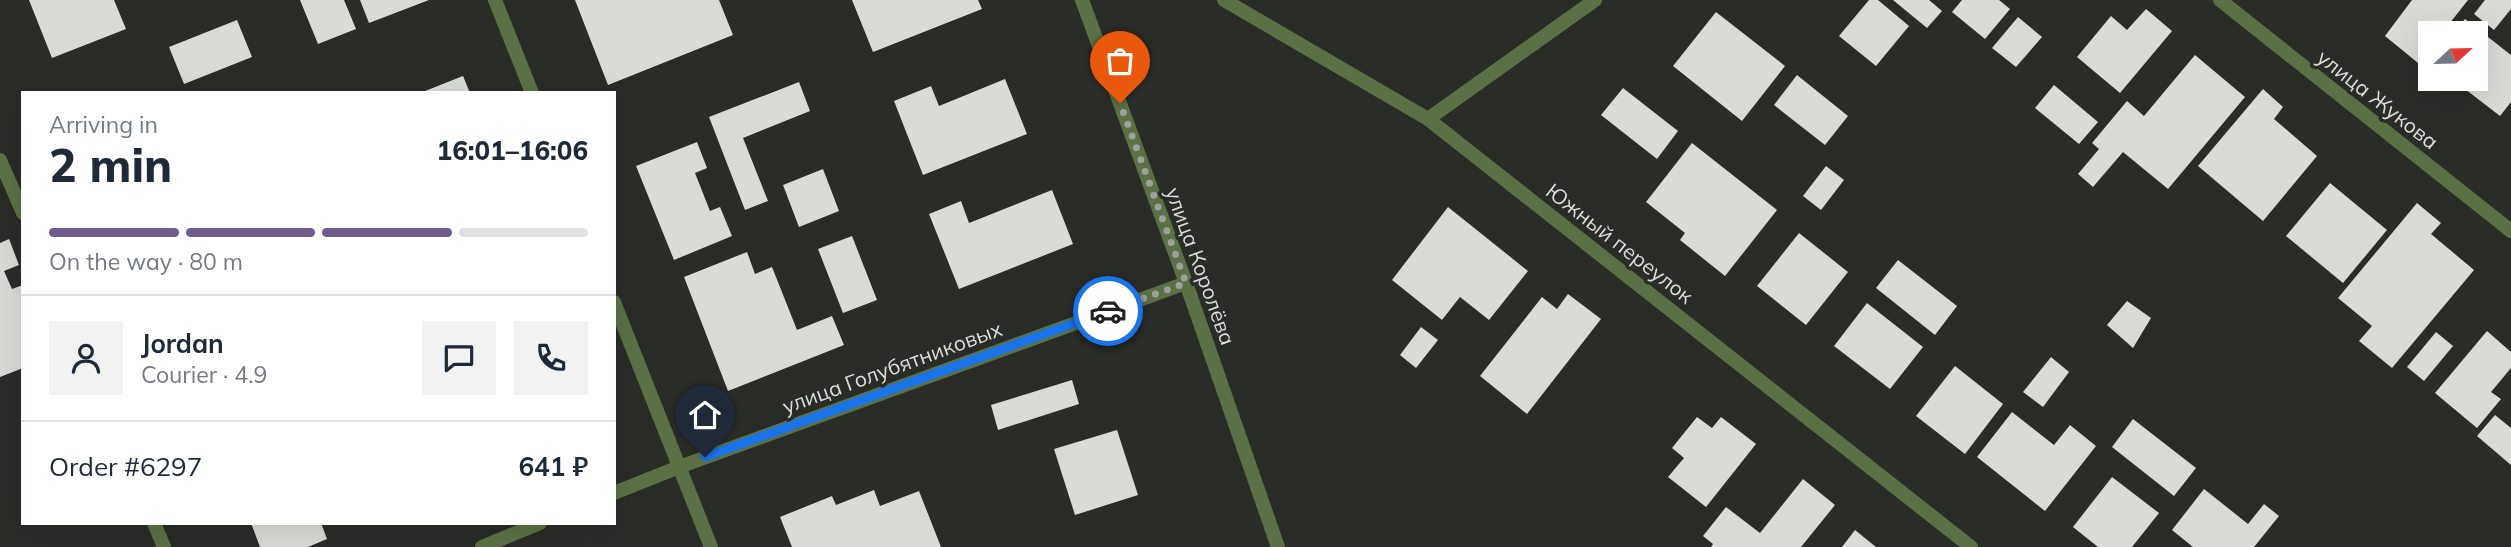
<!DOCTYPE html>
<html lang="en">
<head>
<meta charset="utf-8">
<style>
  :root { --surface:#fff; --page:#f2f2f3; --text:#1f2937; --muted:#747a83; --line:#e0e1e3; --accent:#705d90 }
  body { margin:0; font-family:Mulish,sans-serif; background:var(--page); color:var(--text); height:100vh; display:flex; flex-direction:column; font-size:26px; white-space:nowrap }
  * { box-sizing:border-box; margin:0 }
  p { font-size:23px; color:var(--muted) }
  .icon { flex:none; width:38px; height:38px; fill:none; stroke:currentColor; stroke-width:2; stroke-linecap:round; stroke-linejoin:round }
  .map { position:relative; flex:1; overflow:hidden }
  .side { position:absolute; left:21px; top:91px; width:595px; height:434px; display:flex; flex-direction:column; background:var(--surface); border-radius:0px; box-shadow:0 7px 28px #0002 }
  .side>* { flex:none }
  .needle { width:46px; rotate:68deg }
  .tools { position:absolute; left:2418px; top:21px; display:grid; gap:14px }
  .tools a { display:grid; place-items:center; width:70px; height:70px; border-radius:0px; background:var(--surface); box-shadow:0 7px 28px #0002; font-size:35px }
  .pin { position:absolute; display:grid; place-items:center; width:60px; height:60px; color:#fff; margin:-72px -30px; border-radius:50% 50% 50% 0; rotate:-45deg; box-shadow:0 0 7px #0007 }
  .pin .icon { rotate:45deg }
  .courier { position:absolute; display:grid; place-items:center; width:70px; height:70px; margin:-35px; border:5px solid #1a73e8; border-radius:50%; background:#fff; color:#222; box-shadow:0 2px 9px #0007 }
  .summary em { font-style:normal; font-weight:800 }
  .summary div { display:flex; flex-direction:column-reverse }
  .summary { display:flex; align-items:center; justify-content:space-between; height:119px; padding:0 28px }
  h1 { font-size:46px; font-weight:800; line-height:52px }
  .bar { display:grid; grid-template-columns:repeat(4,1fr); gap:10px 7px; align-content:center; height:84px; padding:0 28px }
  .bar i { height:9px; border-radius:5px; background:var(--line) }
  .bar .current { background:var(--accent) }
  .bar p { grid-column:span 4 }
  .line { display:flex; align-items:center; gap:18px; padding:0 28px; border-top:2px solid var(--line) }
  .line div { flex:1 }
  .round { display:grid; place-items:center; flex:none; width:74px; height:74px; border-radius:0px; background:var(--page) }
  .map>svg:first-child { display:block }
</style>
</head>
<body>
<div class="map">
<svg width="2511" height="547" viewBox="0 0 2511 547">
  <rect width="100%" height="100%" fill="#2a2c28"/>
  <!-- building -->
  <g fill="#d8dbd6">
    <path d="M29,0H114L126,29L52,58Z"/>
    <path d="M300,0H344L356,29L318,44Z"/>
    <path d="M360,0H429L369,23Z"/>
    <path d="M575,0H719L733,35L608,85Z"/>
    <path d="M852,0H978L982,9L873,52Z"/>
    <path d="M1869,0H1878L1909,26L1876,66L1839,36Z"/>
    <path d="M1893,0H1929L1942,11L1927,28Z"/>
    <path d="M1962,0H1999L2010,9L1985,39L1952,12Z"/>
    <path d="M2412,0H2468L2442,33H2431V47L2418,63L2385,36Z"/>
    <path d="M2485,0H2511V9L2494,30L2474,14Z"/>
    <path d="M2146,9L2172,31L2120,93L2077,57L2111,16L2127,30Z"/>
    <path d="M1716,12L1785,66L1742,121L1673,66Z"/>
    <path d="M2018,17L2042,37L2016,67L1992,48Z"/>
    <path d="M2465,19L2511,55V102L2500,116L2452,79H2476V33H2453Z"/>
    <path d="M237,20L252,57L184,84L169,47Z"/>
    <path d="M2195,55L2245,97L2168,189L2123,152L2093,187L2078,174L2099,149L2092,143L2127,101L2144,116Z"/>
    <path d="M1797,75L1848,116L1825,145L1774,105Z"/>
    <path d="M463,76L470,93H420Z"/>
    <path d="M1005,79L1027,134L923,175L894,101L931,86L939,106Z"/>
    <path d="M799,82L810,111L743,138L768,201L745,210L709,117Z"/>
    <path d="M2054,85L2098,122L2079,144L2035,108Z"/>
    <path d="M1623,88L1678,131L1657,159L1601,115Z"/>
    <path d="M2263,89L2283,107L2274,119L2317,156L2263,221L2198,166Z"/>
    <path d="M697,142L707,168L695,173L710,211L720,207L732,236L674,260L636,166Z"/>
    <path d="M1692,143L1777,210L1725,276L1680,240L1685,233L1646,202Z"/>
    <path d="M1826,166L1844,180L1821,210L1803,196Z"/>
    <path d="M823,169L839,211L799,227L783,185Z"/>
    <path d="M2330,183L2387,230L2343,283L2286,236Z"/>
    <path d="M1052,190L1073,244L959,289L929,214L961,201L969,223Z"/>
    <path d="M2417,203L2441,223L2431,234L2474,270L2392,368L2359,341L2372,326L2338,298Z"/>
    <path d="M1448,207L1528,271L1489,320L1460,297L1442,320L1392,280Z"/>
    <path d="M1799,233L1848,272L1806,325L1757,286Z"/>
    <path d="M852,236L877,300L843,313L818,249Z"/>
    <path d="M9,239L19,265L4,271L12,289L23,285V368L0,377V243Z"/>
    <path d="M747,252L755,274L772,267L797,330L832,316L844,345L728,391L684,277Z"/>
    <path d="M1898,260L1957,306L1935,335L1876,288Z"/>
    <path d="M1568,294L1601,319L1527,414L1480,376L1542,297L1557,309Z"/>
    <path d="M2127,301L2151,318L2133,348L2107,325Z"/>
    <path d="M1867,303L1923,347L1890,389L1834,346Z"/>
    <path d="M1421,327L1438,340L1416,368L1400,355Z"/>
    <path d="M2487,331L2511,352V368L2491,392L2501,399L2477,428L2435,393Z"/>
    <path d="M2436,332L2453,346L2424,381L2407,367Z"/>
    <path d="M2051,357L2069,372L2043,407L2023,392Z"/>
    <path d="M1955,366L2003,404L1965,454L1916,416Z"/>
    <path d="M1072,380L1079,404L998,430L991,405Z"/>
    <path d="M2012,412L2054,445L2070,425L2096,446L2045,511L1977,457Z"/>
    <path d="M2495,415L2511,428V465L2477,436Z"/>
    <path d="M1697,417L1712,428L1721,417L1756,444L1706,507L1668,477L1684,458L1672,448Z"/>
    <path d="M2133,419L2196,468L2174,496L2112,447Z"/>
    <path d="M1117,430L1138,495L1075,515L1054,449Z"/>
    <path d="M2112,477L2159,513L2132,547H2098L2073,527Z"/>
    <path d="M1803,479L1835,505L1801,547H1711L1713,544L1703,536L1726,507L1760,533Z"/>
    <path d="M2204,489L2248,524L2264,504L2279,516L2254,547H2193L2172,530Z"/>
    <path d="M874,490L880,506L919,491L941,547H792L780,517L832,496L836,505Z"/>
    <path d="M251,523H321L327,539L308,547H260Z"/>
    <path d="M1855,530L1876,547H1842Z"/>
  </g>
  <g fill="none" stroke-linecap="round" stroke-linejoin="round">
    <!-- street -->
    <g stroke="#5b7145" stroke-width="14">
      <path d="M495,0L532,93"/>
      <path d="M1082,0L1186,283L1278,547"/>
      <path d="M1224,0L1428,119L1971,547"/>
      <path d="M2220,0L2511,231"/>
      <path d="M1428,119L1595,0"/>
      <path d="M0,160L23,213"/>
      <path d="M614,302L711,547"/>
      <path d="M614,493L679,467L1186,283"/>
      <path d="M154,523L164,547"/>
      <path d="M482,547L540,523"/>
    </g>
  </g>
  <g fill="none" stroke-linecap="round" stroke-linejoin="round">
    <!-- done -->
    <path stroke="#9ea09c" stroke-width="7" stroke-dasharray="0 12.6" d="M1108,311L1186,283L1120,103"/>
    <!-- route -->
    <path stroke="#1a73e8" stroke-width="9" d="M705,457L1108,311"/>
  </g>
  <g text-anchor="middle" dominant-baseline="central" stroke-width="7" stroke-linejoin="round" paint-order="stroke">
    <!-- street labels -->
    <g font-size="21" fill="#dcdedb" stroke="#2a2c28">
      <text transform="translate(2378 99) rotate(38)">улица Жукова</text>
      <text transform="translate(1620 243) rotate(38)">Южный переулок</text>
      <text transform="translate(1201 266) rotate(70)">улица Королёва</text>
      <text transform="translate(892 367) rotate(-20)">улица Голубятниковых</text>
    </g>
  </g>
</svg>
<div class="tools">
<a><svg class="needle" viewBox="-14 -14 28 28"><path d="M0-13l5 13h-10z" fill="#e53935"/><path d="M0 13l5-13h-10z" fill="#747a83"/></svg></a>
</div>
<div class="pin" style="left:1120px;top:103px;background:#ea580c"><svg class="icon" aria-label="bag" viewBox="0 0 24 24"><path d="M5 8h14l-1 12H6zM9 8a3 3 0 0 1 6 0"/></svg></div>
<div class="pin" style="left:705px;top:457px;background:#1f2937"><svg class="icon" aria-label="home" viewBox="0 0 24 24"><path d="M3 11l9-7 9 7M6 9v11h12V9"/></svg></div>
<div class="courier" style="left:1108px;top:311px"><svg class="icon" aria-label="car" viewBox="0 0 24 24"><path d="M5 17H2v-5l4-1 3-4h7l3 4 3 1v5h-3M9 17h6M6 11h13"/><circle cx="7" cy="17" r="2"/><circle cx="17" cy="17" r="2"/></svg></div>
<section class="side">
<div class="summary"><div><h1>2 min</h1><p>Arriving in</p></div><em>16:01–16:06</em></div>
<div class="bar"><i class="current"></i><i class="current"></i><i class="current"></i><i></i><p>On the way · 80 m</p></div>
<div class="line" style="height:126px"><a class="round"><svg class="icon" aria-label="person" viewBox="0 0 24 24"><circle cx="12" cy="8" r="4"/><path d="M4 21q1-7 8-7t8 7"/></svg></a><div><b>Jordan</b><p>Courier · 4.9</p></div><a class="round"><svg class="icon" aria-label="chat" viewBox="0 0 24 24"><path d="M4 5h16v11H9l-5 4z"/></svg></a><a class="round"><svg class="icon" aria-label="phone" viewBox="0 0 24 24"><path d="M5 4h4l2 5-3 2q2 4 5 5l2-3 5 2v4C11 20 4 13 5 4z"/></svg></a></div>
<div class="line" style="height:91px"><div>Order #6297</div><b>641 ₽</b></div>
</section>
</div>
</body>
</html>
